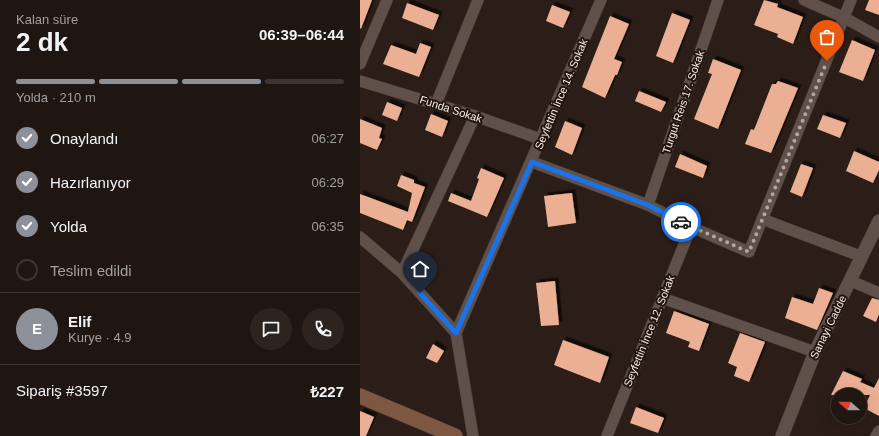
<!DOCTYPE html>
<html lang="tr">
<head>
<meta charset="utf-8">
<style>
  :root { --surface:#201611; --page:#2d231f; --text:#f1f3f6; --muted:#a29f9f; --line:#3d3531; --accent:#8c9099 }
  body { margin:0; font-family:Arial,sans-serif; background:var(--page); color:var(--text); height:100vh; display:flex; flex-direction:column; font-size:15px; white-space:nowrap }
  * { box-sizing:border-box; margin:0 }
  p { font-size:13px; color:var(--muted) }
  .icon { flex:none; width:22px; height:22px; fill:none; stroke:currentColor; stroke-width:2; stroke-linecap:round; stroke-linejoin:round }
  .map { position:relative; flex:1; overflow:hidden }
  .side { display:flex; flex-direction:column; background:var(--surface); width:360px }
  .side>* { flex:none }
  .needle { width:26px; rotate:291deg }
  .controls { position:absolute; left:471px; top:388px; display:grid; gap:8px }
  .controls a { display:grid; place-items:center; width:36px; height:36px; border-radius:50%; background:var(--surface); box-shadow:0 4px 16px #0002,0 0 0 1px var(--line); font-size:20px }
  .pin { position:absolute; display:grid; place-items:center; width:34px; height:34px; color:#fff; margin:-41px -17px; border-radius:50% 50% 50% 0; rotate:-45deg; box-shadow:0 0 4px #0007 }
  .pin .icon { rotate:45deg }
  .courier { position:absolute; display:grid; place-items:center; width:40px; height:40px; margin:-20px; border:3px solid #1a73e8; border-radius:50%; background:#fff; color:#222; box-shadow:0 1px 5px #0007 }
  .head em { font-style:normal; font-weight:700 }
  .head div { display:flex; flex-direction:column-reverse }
  .head { display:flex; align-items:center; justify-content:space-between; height:68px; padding:0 16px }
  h1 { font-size:26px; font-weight:700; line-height:30px }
  .bar { display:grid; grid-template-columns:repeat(4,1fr); gap:6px 4px; align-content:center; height:48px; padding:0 16px }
  .bar i { height:5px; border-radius:3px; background:var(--line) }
  .bar .active { background:var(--accent) }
  .bar p { grid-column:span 4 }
  .line { display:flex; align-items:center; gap:10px; padding:0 16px; border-top:1px solid var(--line) }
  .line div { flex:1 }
  .round { display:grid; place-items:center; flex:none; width:42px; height:42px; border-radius:21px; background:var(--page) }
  ol { padding:0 16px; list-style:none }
  li { display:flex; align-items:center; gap:12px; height:44px }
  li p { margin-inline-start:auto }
  li .icon { padding:4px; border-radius:50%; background:var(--accent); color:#fff; stroke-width:4 }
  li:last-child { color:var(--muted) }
  li i { width:22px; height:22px; border:2px solid var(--line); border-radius:50% }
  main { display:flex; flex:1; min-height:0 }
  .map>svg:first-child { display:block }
</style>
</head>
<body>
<main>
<section class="side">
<div class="head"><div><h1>2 dk</h1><p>Kalan süre</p></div><em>06:39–06:44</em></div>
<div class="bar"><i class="active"></i><i class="active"></i><i class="active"></i><i></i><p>Yolda · 210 m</p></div>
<ol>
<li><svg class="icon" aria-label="check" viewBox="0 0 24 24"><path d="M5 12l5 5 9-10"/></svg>Onaylandı<p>06:27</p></li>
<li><svg class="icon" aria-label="check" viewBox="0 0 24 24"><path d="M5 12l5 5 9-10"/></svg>Hazırlanıyor<p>06:29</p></li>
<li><svg class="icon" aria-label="check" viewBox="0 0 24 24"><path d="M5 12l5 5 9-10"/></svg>Yolda<p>06:35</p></li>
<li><i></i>Teslim edildi</li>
</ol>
<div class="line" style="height:72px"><b class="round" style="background:var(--accent);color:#fff">E</b><div><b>Elif</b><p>Kurye · 4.9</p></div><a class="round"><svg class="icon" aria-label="chat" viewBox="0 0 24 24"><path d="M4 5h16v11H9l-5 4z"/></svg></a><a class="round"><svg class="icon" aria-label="phone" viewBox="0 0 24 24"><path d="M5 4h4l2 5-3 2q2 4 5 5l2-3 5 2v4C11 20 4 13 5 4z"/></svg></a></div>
<div class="line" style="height:52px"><div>Sipariş #3597</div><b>₺227</b></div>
</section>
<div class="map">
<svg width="519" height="436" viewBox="0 0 519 436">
  <defs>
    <filter id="shadow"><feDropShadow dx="3.5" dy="-3.5" stdDeviation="0" flood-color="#0009"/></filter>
  </defs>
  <rect width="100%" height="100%" fill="#2b1d17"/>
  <!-- building -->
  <g fill="#ebaf93" filter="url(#shadow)">
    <path d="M0,0H12L1,29L0,28Z"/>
    <path d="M404,0L418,4L417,7L443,17L433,44L417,37L418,34L394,25Z"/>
    <path d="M509,0H519V15L505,10Z"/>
    <path d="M47,3L79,15L73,30L42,18Z"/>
    <path d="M192,5L210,12L203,28L186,21Z"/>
    <path d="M312,13L330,20L313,63L296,56Z"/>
    <path d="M250,16L269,24L254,59L262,62L257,75H255L245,98L222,87Z"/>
    <path d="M492,40L515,50L503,81L479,72Z"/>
    <path d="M60,43L71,47L59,77L23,64L31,45L56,54Z"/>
    <path d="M353,59L381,70L358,129L334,119L352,74L348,73Z"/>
    <path d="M418,81L438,88L411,153L385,144L391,129L394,130L412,84H416Z"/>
    <path d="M279,91L306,102L301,112L275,101Z"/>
    <path d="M27,102L42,108L37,121L22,115Z"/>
    <path d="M71,114L88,121L82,137L65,130Z"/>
    <path d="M463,115L486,123L480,138L457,129Z"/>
    <path d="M0,119L22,128L19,138L22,139L17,150L0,143Z"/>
    <path d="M205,121L222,128L212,155L195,147Z"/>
    <path d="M494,151L519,162V170L513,183L486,171Z"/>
    <path d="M320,154L347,166L343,178L315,167Z"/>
    <path d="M441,164L453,168L442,197L430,192Z"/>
    <path d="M121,168L144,178L127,217L88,201L91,193L111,201L119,179L117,178Z"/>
    <path d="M41,175L54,180V183L65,187L52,222L47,220L43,230L0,213V194L48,212L52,193L37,186Z"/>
    <path d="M212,193L216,223L188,227L184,196Z"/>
    <path d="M195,281L199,325L181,326L176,283Z"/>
    <path d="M459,288L473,293L457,330L425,318L432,297L453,304Z"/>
    <path d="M512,298L519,300V314L516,322L503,316Z"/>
    <path d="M314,311L349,324L339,351L328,347L330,342L306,333Z"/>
    <path d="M380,333L405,342L389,382L374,376L377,367L368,363Z"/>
    <path d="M203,340L249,357L240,383L194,365Z"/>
    <path d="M73,344L84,351L77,363L66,358Z"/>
    <path d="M483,371L502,379L500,382L514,388L519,378V416L504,408L510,395H471Z"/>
    <path d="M276,407L304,418L298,433L270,423Z"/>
    <path d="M0,411L14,417L6,436H0Z"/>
  </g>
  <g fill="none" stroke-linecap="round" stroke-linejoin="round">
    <!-- minor casing -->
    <g stroke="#463a37" stroke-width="12">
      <g id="minor">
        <path d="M444,0L485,18L519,37"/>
        <path d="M0,64L27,0"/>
        <path d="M0,81L115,116L180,139"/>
        <path d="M76,104L118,0"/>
        <path d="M172,162L288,205L331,227L389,252L491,0"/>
        <path d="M288,205L358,0"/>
        <path d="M402,219L500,256"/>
        <path d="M0,237L42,273L96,333"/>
        <path d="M42,273L115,116"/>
        <path d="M491,281L519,293"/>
        <path d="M302,298L455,352"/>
        <path d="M113,436L96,333L241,0"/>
        <path d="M247,436L331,227"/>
        <path d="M516,436L519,431"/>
      </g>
    </g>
    <!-- tertiary casing -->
    <g stroke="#463a37" stroke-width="14">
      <path id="tertiary" d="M422,436L455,352L519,221"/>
    </g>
    <!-- secondary casing -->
    <g stroke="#463a37" stroke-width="16">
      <path id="secondary" d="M0,396L95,436"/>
    </g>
    <!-- minor -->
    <use href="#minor" stroke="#5f5049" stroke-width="11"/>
    <!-- tertiary -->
    <use href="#tertiary" stroke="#5f5049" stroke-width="13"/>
    <!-- secondary -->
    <use href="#secondary" stroke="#7e5743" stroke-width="15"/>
  </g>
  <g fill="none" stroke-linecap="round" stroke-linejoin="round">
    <!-- done -->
    <path stroke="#b1a6a1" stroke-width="4" stroke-dasharray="0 7.2" d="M321,222L389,252L467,61"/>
    <!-- route -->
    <path stroke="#1a73e8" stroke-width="5" d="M60,293L96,333L172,162L288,205L321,222"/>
  </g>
  <g text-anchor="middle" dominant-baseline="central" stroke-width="4" stroke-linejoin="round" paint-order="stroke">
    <!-- street labels -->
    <g font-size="11" fill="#f9f0eb" stroke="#21140e">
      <text transform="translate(201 94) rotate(-67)">Seyfettin İnce 14. Sokak</text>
      <text transform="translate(323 102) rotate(-71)">Turgut Reis 17. Sokak</text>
      <text transform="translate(91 109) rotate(18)">Funda Sokak</text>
      <text transform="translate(468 327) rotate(-64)">Sanayi Cadde</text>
      <text transform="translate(289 331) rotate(-68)">Seyfettin İnce 12. Sokak</text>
    </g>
  </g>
</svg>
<div class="controls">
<a><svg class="needle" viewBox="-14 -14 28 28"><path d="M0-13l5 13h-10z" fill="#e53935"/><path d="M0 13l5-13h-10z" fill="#a29f9f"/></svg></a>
</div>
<div class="pin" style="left:467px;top:61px;background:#ea580c"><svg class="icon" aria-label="bag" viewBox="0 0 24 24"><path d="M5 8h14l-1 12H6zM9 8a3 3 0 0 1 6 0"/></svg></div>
<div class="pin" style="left:60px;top:293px;background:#1f2937"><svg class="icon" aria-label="home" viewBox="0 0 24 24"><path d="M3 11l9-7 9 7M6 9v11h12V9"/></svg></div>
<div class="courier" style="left:321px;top:222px"><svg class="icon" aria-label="car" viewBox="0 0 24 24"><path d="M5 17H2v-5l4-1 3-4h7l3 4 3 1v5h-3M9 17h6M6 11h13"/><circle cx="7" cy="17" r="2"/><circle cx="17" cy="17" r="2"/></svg></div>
</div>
</main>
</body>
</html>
